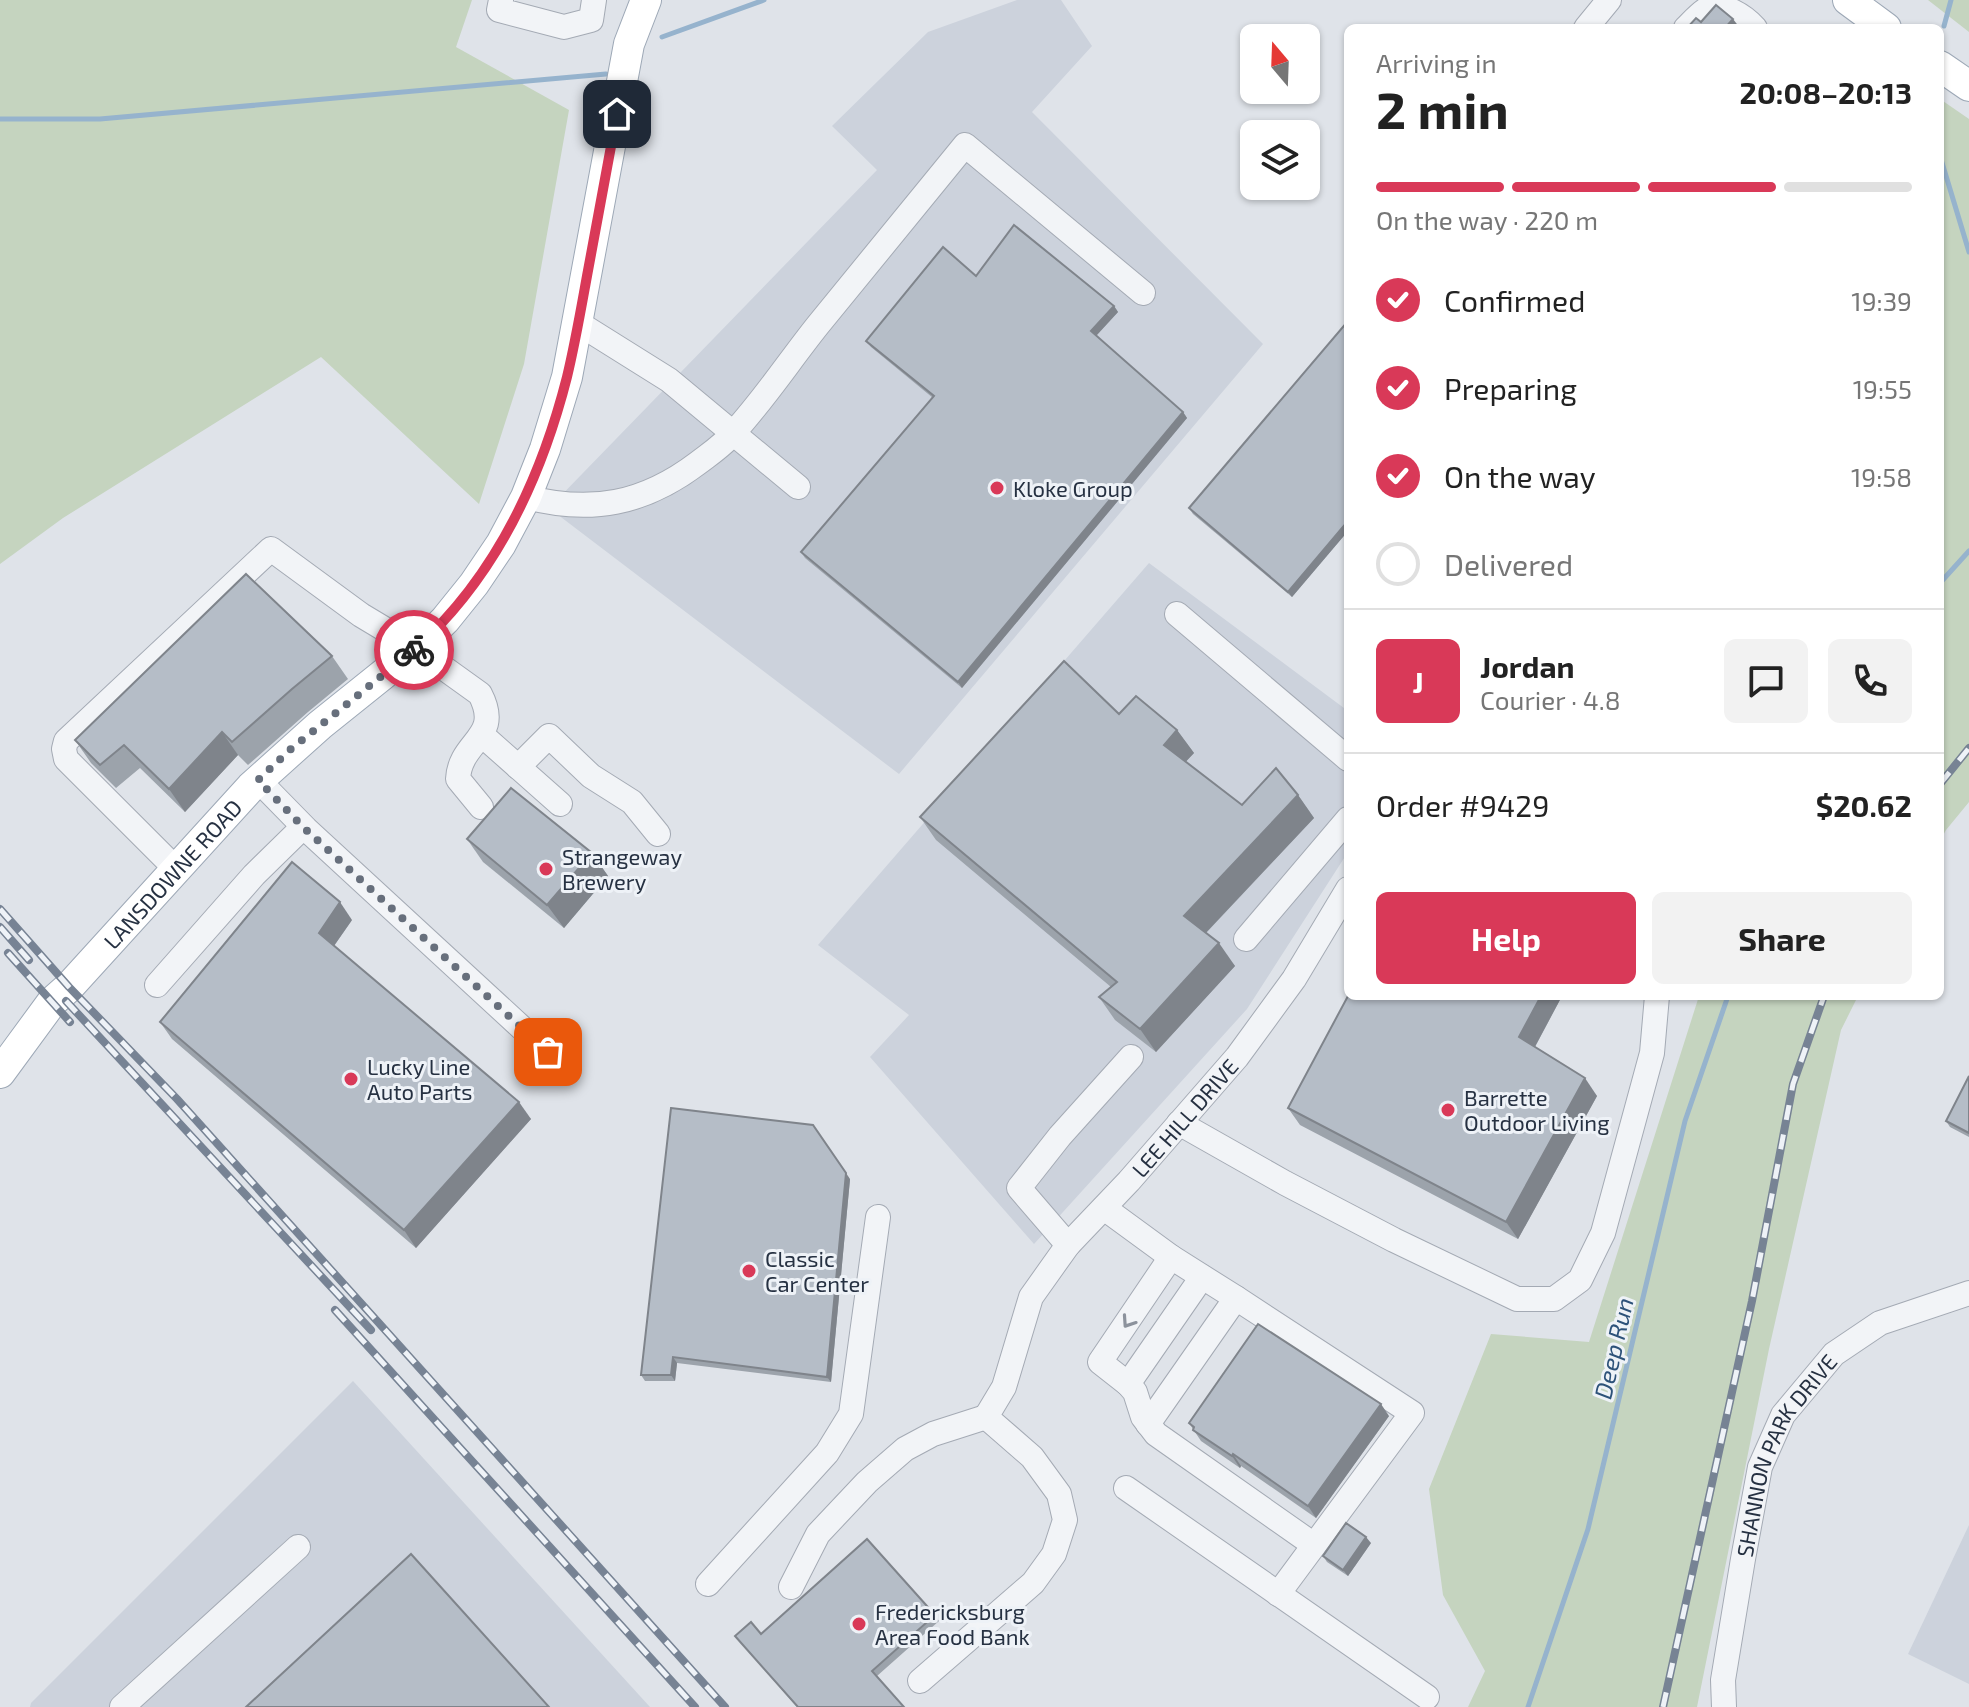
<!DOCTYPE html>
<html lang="en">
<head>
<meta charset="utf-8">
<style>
  :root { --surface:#fff; --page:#f2f2f2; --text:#222; --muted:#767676; --line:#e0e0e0; --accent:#d93958 }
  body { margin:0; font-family:"Exo 2",sans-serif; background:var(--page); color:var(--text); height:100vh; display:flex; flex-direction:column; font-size:30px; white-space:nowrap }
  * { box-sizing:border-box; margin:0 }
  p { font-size:26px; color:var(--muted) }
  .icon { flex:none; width:44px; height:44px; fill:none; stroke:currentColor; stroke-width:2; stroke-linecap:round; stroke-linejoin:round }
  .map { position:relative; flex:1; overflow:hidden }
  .panel { position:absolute; left:1344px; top:24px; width:600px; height:976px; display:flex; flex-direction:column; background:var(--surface); border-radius:12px; box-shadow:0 2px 6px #0004 }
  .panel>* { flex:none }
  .needle { width:52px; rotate:341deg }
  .fabs { position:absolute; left:1240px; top:24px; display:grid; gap:16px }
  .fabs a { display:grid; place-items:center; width:80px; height:80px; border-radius:12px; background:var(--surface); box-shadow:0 2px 6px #0004; font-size:40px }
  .pin { position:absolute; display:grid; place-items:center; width:68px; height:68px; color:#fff; margin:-34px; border-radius:16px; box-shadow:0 4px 12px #0006 }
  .courier { position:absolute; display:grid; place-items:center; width:80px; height:80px; margin:-40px; border:6px solid #d93958; border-radius:50%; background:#fff; color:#222; box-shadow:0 2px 10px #0007 }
  .summary em { font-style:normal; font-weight:700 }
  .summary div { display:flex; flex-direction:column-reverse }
  .summary { display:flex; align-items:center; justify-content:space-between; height:136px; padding:0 32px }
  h1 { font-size:52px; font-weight:700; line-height:60px }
  .bar { display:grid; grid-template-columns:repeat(4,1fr); gap:12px 8px; align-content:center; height:96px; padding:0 32px }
  .bar i { height:10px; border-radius:6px; background:var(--line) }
  .bar .active { background:var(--accent) }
  .bar p { grid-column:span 4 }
  .line { display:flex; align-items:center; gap:20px; padding:0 32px; border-top:2px solid var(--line) }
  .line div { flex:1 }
  .round { display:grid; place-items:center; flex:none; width:84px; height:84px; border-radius:12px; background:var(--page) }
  ol { padding:0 32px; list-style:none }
  li { display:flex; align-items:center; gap:24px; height:88px }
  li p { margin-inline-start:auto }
  li .icon { padding:8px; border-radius:50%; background:var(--accent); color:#fff; stroke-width:4 }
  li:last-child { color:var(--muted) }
  li i { width:44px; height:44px; border:4px solid var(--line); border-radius:50% }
  .button { display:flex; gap:16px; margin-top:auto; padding:16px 32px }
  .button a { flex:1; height:92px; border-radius:12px; background:var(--accent); color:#fff; font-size:32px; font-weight:700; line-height:92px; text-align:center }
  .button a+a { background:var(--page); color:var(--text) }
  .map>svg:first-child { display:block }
</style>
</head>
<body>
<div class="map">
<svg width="1969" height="1707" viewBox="0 0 1969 1707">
  <rect width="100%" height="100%" fill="#dfe3e9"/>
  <!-- built -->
  <g fill="#ccd2dc">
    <path d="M1017,0H1061L1092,46L1032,112L1263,344L899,774L549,508L877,170L832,126L928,32Z"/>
    <path d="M1149,563L1348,711V852L1247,1009L1034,1244L870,1057L909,1015L818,945Z"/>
    <path d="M353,1381L650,1707H30L31,1703Z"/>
    <path d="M1969,1525V1684L1908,1654Z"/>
  </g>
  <!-- green -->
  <g fill="#c5d4bf">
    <path d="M0,0H472L456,47L569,110L524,364L479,504L321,357L63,518L0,564Z"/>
    <path d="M1928,0H1969V32Z"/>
    <path d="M1940,99L1969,119V802L1946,830L1940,841Z"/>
    <path d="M1699,996H1858L1841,1030L1769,1349L1697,1707H1468L1485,1671L1443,1595L1429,1489L1491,1334L1589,1342Z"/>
  </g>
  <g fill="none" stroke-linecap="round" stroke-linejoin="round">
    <!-- stream -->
    <g stroke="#96b3cd" stroke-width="5">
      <path d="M1944,26L1951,0"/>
      <path d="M662,37L764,0"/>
      <path d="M0,119H100L606,74"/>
      <path d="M1940,156L1969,252"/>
      <path d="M1940,583L1969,551"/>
      <path d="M1528,1707L1588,1529L1685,1121L1728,996"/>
    </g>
    <!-- minor casing -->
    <g stroke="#a4aab4" stroke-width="26">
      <g id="minor">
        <path d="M501,0L499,10L564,27L591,20L594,0"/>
        <path d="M1586,28L1609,0"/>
        <path d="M1686,28C1692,22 1700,13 1707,9C1723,2 1744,16 1755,28"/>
        <path d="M578,323L669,380L798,487"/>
        <path d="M526,497C591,514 644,504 698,463C711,453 725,444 735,431C765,398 790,360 818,325C867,265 916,205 965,145L1143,293"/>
        <path d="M1177,614L1348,759"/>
        <path d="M482,735L560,804"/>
        <path d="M518,767L549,736L591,776L632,802L658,834"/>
        <path d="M258,780L306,829L548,1052"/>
        <path d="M176,869L66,759L64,749L66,741L271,549L361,615L416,648L480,694C503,738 460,740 458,779L481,807"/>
        <path d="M1246,939L1348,819"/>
        <path d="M157,985L254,875L303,827"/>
        <path d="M1179,1123L1285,1183L1394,1240L1517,1299H1554L1580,1280L1603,1233L1652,1053L1657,996"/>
        <path d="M1104,1208L1171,1257L1236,1298L1412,1413L1278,1594"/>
        <path d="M1068,1245L1019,1188L1060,1136L1131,1057"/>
        <path d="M1171,1257L1100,1362L1128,1384L1135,1392L1143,1417L1156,1434L1314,1545"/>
        <path d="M1128,1384L1202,1277"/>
        <path d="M1148,1424L1236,1298"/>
        <path d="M1126,1488L1427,1697"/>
        <path d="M708,1584L827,1453L851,1414L878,1217"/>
        <path d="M791,1587L818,1534L867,1482L905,1449L933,1434L986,1417"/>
        <path id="s1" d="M920,1681L1033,1583L1054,1554L1065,1520L1059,1494L1032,1457L986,1417L1004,1387L1031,1297L1053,1266L1068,1245L1129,1181L1237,1057L1294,979L1348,889"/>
        <path d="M122,1707L298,1547"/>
        <path id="s2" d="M1724,1707L1723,1680L1743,1559L1760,1467L1783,1415L1834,1354L1880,1323L1969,1293"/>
      </g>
    </g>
    <!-- major casing -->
    <g stroke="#9da8b6" stroke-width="32">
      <g id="major">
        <path d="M1848,0L1886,28"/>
        <path d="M1940,66L1969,86"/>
        <path id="s3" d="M0,1073L52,1002L69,987L251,787L320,725L416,648L445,620L474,584L501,544L526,497L545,449L567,377L629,44L646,0"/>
      </g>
    </g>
    <!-- minor -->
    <use href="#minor" stroke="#f2f4f7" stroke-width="24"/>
    <!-- major -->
    <use href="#major" stroke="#fff" stroke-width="30"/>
    <!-- rail casing -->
    <g stroke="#778394" stroke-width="8">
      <g id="rail">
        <path d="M1940,784L1969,748"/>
        <path d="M0,909L69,987L177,1099L725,1707"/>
        <path d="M0,927L29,960"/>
        <path d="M8,953L70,1022"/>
        <path d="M66,1001L371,1330"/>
        <path d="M335,1310L695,1707"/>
        <path d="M1663,1707L1752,1301L1793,1084L1824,996"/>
      </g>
    </g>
    <!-- rail -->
    <use href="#rail" stroke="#eef2f7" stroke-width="5" stroke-dasharray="15" stroke-linecap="butt"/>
  </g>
  <!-- wall -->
  <g fill="#9ca3ab">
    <path d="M976,276L1114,306L1118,312L1096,336L1183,412L1187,418L962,688L805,558L801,552L933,398L871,347L866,341Z"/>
    <path d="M1348,321V531L1292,597L1193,514L1189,508Z"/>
    <path d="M332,656L348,679L308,712L248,765L238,755L185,812L140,768L116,788L91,763L75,740Z"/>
    <path d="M1119,714L1177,730L1194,753L1185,762L1242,805L1298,795L1314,818L1206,933L1235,966L1156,1052L1115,1020L1099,997L1111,987L936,840L920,817Z"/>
    <path d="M467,839L592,853L608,876L564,928L483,862Z"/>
    <path d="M352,920L334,946L531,1119L416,1248L172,1039L160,1022Z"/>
    <path d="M1562,996L1535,1047L1597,1096L1518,1239L1300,1125L1288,1108Z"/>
    <path d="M1969,1076V1137L1950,1127L1946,1121Z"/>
    <path d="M850,1179L831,1382L677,1363L675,1381H645L641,1375Z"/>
    <path d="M1389,1416L1316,1518L1241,1466L1240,1468L1201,1441L1189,1423Z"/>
    <path d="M1371,1543L1348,1576L1327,1562L1323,1556Z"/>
    <path d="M935,1615L939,1621L877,1676L904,1707H797L735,1636L761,1634Z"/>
  </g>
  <!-- shaded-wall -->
  <g fill="#7f848b">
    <path d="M1733,19L1740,28H1725Z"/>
    <path d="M1114,306L1118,312L1095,337L1091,331Z"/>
    <path d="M1183,412L1187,418L962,688L958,682Z"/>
    <path d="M1348,521V531L1292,597L1288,592Z"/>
    <path d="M1177,730L1194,753L1180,768L1164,745Z"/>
    <path d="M222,732L238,755L185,812L169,789Z"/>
    <path d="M1298,795L1314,818L1200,939L1184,916Z"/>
    <path d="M592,853L608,876L564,928L547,905Z"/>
    <path d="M340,902L352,920L331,950L319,933Z"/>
    <path d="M1219,943L1235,966L1156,1052L1140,1029Z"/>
    <path d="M1541,996H1562L1531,1054L1519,1037Z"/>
    <path d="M1585,1078L1597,1096L1518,1239L1506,1222Z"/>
    <path d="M519,1102L531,1119L416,1248L404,1230Z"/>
    <path d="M846,1173L850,1179L831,1382L827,1377Z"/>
    <path d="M673,1357L677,1363L675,1381L671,1375Z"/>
    <path d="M1381,1404L1389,1416L1316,1518L1308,1506Z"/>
    <path d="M1233,1454L1241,1466L1240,1468L1232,1456Z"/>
    <path d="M1366,1537L1371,1543L1348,1576L1343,1570Z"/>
  </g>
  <!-- building -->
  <g fill="#b5bdc7" stroke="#7f848b" stroke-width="2">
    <path d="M1716,5L1733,19L1725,28H1687L1696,18L1701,22Z"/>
    <path d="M1014,225L1114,306L1091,331L1183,412L958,682L801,552L934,396L866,341L943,247L976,276Z"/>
    <path d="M1348,321V521L1288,592L1189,508Z"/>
    <path d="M246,574L332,656L292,689L232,742L222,732L169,789L124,745L100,765L75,740Z"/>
    <path d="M1064,661L1119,714L1136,696L1177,730L1164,745L1242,805L1276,768L1298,795L1184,916L1219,943L1140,1029L1099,997L1117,982L920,817Z"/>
    <path d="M511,788L592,853L547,905L467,839Z"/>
    <path d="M292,862L340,902L319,933L519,1102L404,1230L160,1022Z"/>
    <path d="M1348,996H1541L1519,1037L1585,1078L1506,1222L1288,1108Z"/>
    <path d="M1969,1076V1133L1946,1121Z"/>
    <path d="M671,1108L813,1125L846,1173L827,1377L673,1357L671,1375H641Z"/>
    <path d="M1258,1324L1381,1404L1308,1506L1233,1454L1232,1456L1193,1430L1194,1427L1189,1423Z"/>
    <path d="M1346,1523L1366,1537L1343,1570L1323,1556Z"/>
    <path d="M867,1539L935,1615L872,1671L904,1707H798L735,1636L751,1622L761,1634Z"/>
    <path d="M411,1554L549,1707H246Z"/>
  </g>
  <!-- one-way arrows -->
  <defs><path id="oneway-chevron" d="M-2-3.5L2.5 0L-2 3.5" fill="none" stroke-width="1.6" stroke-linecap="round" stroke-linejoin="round" transform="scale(2)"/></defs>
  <use stroke="#8c929c" href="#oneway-chevron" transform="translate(1128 1322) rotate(124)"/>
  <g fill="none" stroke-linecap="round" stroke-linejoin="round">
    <!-- done -->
    <path stroke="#676f7c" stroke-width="8" stroke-dasharray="0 14.4" d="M414,650L291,749L258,780L303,827L548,1052"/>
    <!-- route -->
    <path stroke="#d93958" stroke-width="10" d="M414,650C494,579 541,479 567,377C575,344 581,309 587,276C597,222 607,168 617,114"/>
  </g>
  <!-- markers -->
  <g fill="#d93958" stroke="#eef2f7" stroke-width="3">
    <circle cx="997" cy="488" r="8"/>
    <circle cx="546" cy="869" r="8"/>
    <circle cx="351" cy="1079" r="8"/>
    <circle cx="1448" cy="1110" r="8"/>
    <circle cx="749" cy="1271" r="8"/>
    <circle cx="859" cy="1624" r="8"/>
  </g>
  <g text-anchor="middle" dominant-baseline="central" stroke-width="6" stroke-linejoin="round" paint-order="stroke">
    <!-- poi labels -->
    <g font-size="22" fill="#263142" stroke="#eef2f7" text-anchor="start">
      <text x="1013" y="488">Kloke Group</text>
      <text x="562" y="856">Strangeway<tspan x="562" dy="25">Brewery</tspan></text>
      <text x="367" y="1066">Lucky Line<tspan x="367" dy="25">Auto Parts</tspan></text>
      <text x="1464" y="1097">Barrette<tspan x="1464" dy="25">Outdoor Living</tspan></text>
      <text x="765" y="1258">Classic<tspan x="765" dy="25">Car Center</tspan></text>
      <text x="875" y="1611">Fredericksburg<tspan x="875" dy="25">Area Food Bank</tspan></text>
    </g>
    <!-- street labels -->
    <g font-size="22" fill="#263142" stroke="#eef2f7">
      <text stroke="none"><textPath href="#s3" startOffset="264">LANSDOWNE ROAD</textPath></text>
      <text stroke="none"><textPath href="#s1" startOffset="720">LEE HILL DRIVE</textPath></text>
      <text stroke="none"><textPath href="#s2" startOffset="264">SHANNON PARK DRIVE</textPath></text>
    </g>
    <!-- water labels -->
    <g font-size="24" font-style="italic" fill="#2d5279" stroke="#eef2f7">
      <text transform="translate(1613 1348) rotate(-77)">Deep Run</text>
    </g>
  </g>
</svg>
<div class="fabs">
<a><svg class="needle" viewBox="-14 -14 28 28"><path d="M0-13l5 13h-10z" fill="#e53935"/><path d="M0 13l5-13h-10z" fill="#767676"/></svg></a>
<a><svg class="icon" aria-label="layers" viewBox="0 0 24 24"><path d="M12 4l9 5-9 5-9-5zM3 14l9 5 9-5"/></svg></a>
</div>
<div class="pin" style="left:548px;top:1052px;background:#ea580c"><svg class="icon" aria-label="bag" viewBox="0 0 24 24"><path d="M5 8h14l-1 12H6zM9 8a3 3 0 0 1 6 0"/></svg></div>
<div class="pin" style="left:617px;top:114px;background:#1f2937"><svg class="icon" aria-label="home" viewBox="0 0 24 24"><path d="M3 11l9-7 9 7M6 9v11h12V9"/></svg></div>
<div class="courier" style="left:414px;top:650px"><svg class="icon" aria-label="bike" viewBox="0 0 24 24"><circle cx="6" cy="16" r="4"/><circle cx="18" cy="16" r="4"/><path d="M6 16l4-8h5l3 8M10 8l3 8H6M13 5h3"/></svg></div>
<section class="panel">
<div class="summary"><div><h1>2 min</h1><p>Arriving in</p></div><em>20:08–20:13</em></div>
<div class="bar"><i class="active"></i><i class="active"></i><i class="active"></i><i></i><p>On the way · 220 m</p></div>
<ol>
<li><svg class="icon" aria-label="check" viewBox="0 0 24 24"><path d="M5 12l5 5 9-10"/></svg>Confirmed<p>19:39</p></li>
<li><svg class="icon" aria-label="check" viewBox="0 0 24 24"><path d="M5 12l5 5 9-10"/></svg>Preparing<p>19:55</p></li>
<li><svg class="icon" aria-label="check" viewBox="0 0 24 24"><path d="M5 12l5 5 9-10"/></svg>On the way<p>19:58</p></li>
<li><i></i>Delivered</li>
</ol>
<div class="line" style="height:144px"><b class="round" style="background:var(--accent);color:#fff">J</b><div><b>Jordan</b><p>Courier · 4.8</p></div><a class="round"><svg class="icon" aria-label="chat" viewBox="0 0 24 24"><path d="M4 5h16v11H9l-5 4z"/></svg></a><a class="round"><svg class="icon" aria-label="phone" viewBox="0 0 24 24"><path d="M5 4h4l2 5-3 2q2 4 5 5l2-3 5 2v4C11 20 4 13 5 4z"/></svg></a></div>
<div class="line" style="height:104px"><div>Order #9429</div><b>$20.62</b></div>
<div class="button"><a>Help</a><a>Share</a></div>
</section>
</div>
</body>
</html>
